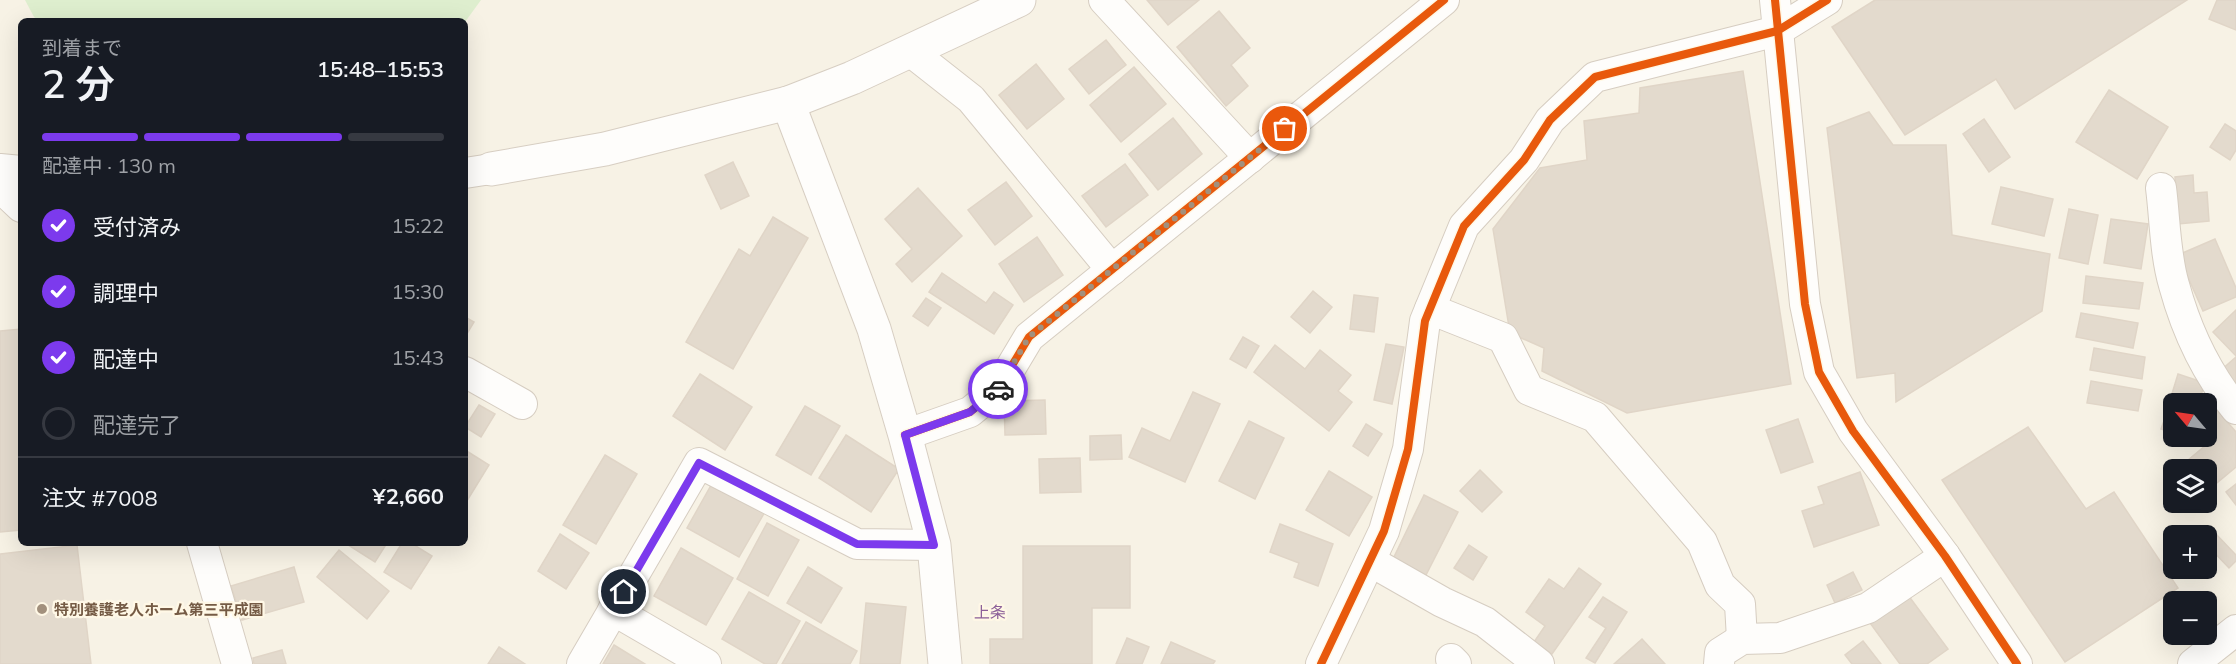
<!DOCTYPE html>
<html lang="ja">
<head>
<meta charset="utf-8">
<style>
  :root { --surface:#171b24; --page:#20242c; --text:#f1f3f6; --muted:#9ea1a6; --line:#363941; --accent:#7c3aed }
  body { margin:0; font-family:Mulish,"Noto Sans JP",sans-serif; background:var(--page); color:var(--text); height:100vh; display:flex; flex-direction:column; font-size:22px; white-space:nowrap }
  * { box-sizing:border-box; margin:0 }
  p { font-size:20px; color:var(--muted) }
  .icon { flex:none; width:33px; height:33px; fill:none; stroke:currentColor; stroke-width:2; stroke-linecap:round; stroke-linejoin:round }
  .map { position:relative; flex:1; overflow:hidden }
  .details { position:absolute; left:18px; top:18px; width:450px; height:528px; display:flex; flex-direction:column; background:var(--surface); border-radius:9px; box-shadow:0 6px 24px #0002 }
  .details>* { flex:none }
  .needle { width:39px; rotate:299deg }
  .buttons { position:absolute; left:2163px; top:393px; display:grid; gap:12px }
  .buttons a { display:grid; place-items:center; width:54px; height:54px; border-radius:9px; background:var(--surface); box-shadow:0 6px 24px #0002; font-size:30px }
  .pin { position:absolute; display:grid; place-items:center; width:51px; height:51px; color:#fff; margin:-26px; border:3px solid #fff; border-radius:50%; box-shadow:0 2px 6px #0007 }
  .courier { position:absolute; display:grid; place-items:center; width:60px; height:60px; margin:-30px; border:4px solid #7c3aed; border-radius:50%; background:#fff; color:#222; box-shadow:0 2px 8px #0007 }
  .headline em { font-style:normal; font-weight:600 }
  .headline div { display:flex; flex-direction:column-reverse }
  .headline { display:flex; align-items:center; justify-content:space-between; height:102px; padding:0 24px }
  h1 { font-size:39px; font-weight:600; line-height:45px }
  .bar { display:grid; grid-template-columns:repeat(4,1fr); gap:9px 6px; align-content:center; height:72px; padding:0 24px }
  .bar i { height:8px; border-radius:4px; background:var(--line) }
  .bar .selected { background:var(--accent) }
  .bar p { grid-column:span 4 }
  .line { display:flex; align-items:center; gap:15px; padding:0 24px; border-top:2px solid var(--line) }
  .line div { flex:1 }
  ol { padding:0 24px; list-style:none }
  li { display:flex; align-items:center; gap:18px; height:66px }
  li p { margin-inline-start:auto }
  li .icon { padding:6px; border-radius:50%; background:var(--accent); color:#fff; stroke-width:4 }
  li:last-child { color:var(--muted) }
  li i { width:33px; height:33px; border:3px solid var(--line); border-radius:50% }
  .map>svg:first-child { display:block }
</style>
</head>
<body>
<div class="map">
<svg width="2236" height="664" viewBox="0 0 2236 664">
  <rect width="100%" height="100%" fill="#f7f2e5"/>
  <!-- green -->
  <path fill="#deeece" d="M25,0H481L465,22L40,21L34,17Z"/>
  <!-- building -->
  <g fill="#e3dacd" stroke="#e0d5c7" stroke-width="1.5">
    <path d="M1147,0H1199L1168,25Z"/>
    <path d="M1875,0H2187L2015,109L1996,79L1905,135L1832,27Z"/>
    <path d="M2217,0H2236V30L2209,19Z"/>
    <path d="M1219,11L1250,48L1231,65L1248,86L1226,106L1177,47Z"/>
    <path d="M1106,40L1126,65L1089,94L1069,69Z"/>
    <path d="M1036,64L1064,99L1027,129L999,95Z"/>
    <path d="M1134,67L1166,104L1121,142L1090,105Z"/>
    <path d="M1743,71L1791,384L1627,413L1542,371L1544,348L1510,333L1493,229L1540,168L1587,160L1584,121L1639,113L1640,88Z"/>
    <path d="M2109,90L2168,127L2137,179L2076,142Z"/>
    <path d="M1869,112L1893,145H1946L1952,235L2050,254L2042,311L1896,402L1895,373L1857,378L1827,128Z"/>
    <path d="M1173,118L1202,154L1158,190L1129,154Z"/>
    <path d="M1984,119L2010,157L1989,172L1963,134Z"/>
    <path d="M2225,124L2236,131V150L2230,160L2210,147Z"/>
    <path d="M733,162L749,196L721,209L705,175Z"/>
    <path d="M1125,164L1148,195L1106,227L1082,196Z"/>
    <path d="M2193,175L2194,193L2207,192L2209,221L2178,224L2175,177Z"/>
    <path d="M1006,182L1032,216L995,245L968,210Z"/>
    <path d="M2001,187L2053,199L2044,236L1992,224Z"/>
    <path d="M918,188L962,236L912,282L896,264L912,249L885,219Z"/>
    <path d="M2069,209L2098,215L2088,264L2059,258Z"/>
    <path d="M773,217L808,238L733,369L686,342L739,249L750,256Z"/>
    <path d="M2111,219L2148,224L2141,269L2104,263Z"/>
    <path d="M1037,237L1063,275L1024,302L999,264Z"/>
    <path d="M2215,239L2236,288V297L2203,311L2178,255Z"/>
    <path d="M942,273L986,303L994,292L1013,305L994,334L929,292Z"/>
    <path d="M2086,276L2143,283L2139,309L2083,303Z"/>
    <path d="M1313,291L1332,307L1310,333L1291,317Z"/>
    <path d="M1354,295L1378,298L1374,332L1350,329Z"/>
    <path d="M926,298L941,308L928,326L913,316Z"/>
    <path d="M2236,310V356L2213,332Z"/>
    <path d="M2081,313L2138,323L2133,348L2076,337Z"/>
    <path d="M465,317L474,322L465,337Z"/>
    <path d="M21,329V530L0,532V331Z"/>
    <path d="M1243,337L1259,346L1246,368L1230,359Z"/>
    <path d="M1386,344L1404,347L1392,404L1374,400Z"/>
    <path d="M1275,345L1305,369L1320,350L1351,375L1338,391L1352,402L1329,431L1254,372Z"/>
    <path d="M2094,348L2145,357L2142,379L2090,370Z"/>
    <path d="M2236,357V388L2220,371Z"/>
    <path d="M700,374L752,407L725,450L673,416Z"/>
    <path d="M2178,374L2205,383L2198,404L2171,397Z"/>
    <path d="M2091,381L2142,390L2138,411L2087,403Z"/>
    <path d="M1193,392L1220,404L1185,482L1129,457L1142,428L1170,441Z"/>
    <path d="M1045,400L1046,434L1005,435L1004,401Z"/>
    <path d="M479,405L495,414L481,437L465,427Z"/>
    <path d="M805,406L840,426L811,475L776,455Z"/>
    <path d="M2169,407L2174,409V433L2161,429Z"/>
    <path d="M2217,410L2236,432V467L2212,487L2206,481V470H2197L2188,460L2212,440L2206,433V419Z"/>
    <path d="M1798,419L1813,462L1781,473L1766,430Z"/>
    <path d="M1249,421L1284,438L1255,499L1219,481Z"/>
    <path d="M1366,424L1382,434L1368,456L1353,446Z"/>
    <path d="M2028,427L2086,509L2114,492L2178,588L2065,662L1942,480Z"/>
    <path d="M846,435L899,469L871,512L819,478Z"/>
    <path d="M1121,435L1122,459L1090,460V436Z"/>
    <path d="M465,450L489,465L465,504Z"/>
    <path d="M605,455L637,474L596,544L563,525Z"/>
    <path d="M1080,458L1081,492L1040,493L1039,459Z"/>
    <path d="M1480,470L1502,492L1482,512L1460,491Z"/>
    <path d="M1329,471L1372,497L1349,536L1306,510Z"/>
    <path d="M1860,472L1879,525L1814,547L1802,511L1824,504L1818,487Z"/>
    <path d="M714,480L766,510L739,557L687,528Z"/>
    <path d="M2236,484V505L2226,492Z"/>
    <path d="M1424,495L1458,512L1426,575L1393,559Z"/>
    <path d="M767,523L799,540L768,596L737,579Z"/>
    <path d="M1280,524L1333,544L1318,586L1294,577L1299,563L1270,552Z"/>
    <path d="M2215,533L2236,555V561L2229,568L2206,544V541Z"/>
    <path d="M560,534L589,553L566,589L538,571Z"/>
    <path d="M345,543H387L375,562Z"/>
    <path d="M402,543H411L432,556L411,589L384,572Z"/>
    <path d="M77,545L91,664H0V554Z"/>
    <path d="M1469,545L1487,557L1473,580L1454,568Z"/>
    <path d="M1023,546H1130V608H1092V664H990V639H1023Z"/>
    <path d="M681,548L733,578L706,625L654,596Z"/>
    <path d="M339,550L389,591L367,619L317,577Z"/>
    <path d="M294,567L304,602L242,620L231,586Z"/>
    <path d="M808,567L842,588L821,623L787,603Z"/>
    <path d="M1579,568L1601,584L1552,654L1534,642L1545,626L1526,612L1549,579L1564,589Z"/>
    <path d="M1853,572L1862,590L1835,603L1827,585Z"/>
    <path d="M749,592L800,621L776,664H765L722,639Z"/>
    <path d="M1908,595L1948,649L1927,664H1900L1870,623Z"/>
    <path d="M1603,597L1627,612L1595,663L1586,658L1606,628L1589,617Z"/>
    <path d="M866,603L906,607L900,664H860Z"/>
    <path d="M806,622L857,651L850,664H782Z"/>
    <path d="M1127,638L1149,647L1142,664H1116Z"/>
    <path d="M1642,639L1665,664H1614Z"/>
    <path d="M1863,641L1881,664H1852L1845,655Z"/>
    <path d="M1171,642L1215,661L1213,664H1161Z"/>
    <path d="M614,645L645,664H603Z"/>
    <path d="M499,647L525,664H488Z"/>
    <path d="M282,650L286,664H254L253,658Z"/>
  </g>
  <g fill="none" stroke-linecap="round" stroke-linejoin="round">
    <!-- street casing -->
    <g stroke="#d6cdc1" stroke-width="32">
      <g id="street">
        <path d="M1104,0L1250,158"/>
        <path d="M1775,0L1805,304L1819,372L1853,431L1945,556L2017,664"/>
        <path d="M910,51L971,99L1112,270"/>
        <path d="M0,169L21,171"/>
        <path d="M465,173L491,169"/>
        <path d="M0,187L21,207"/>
        <path d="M2161,188C2165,219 2165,255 2174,285C2186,329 2207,374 2236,409"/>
        <path d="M1430,309L1503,338L1529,390L1595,417L1702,542L1720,585L1740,604L1742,639"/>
        <path d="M465,372L522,404"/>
        <path d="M905,435L970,412L998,389L1029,337L1444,0"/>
        <path d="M202,543L237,664"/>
        <path d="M1370,561L1442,602L1485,622L1539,664"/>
        <path d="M613,610L706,664"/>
        <path d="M1451,659L1456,664"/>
        <path d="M582,664L699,463L857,544L934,545"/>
        <path d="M1321,664L1384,531L1408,449L1425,321L1464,226L1524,160L1550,120L1595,77L1777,31L1827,0"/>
        <path d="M1719,664L1720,653L1742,639L1780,638L1868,608L1945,556"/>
        <path d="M2193,664L2236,630"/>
      </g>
    </g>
    <!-- secondary casing -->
    <g stroke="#d7cec2" stroke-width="35">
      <g id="secondary">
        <path d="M788,103L874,329L905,435L934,545L945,664"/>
        <path d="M491,169L605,149L788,103L852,78L1019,0"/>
      </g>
    </g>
    <!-- street -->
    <use href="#street" stroke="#fefdfb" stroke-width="30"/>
    <!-- secondary -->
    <use href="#secondary" stroke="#fefdfb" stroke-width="33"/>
    <!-- cycleway casing -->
    <g stroke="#fff8e6" stroke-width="11">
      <g id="cycleway">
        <path d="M1775,0L1805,304L1819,372L1853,431L1945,556L2017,664"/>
        <path d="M905,435L970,412L998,389L1029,337L1444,0"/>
        <path d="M1321,664L1384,531L1408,449L1425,321L1464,226L1524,160L1550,120L1595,77L1777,31L1827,0"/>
      </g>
    </g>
    <!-- cycleway -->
    <use href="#cycleway" stroke="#e8590c" stroke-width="8"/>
  </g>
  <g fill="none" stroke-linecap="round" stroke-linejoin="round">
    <!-- done -->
    <path stroke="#a2907d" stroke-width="6" stroke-dasharray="0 10.8" d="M998,389L1029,337L1285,129"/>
    <!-- route -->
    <path stroke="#7c3aed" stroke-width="8" d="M624,592L699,463L857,544L934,545L905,435L970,412L998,389"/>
  </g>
  <!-- markers -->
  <circle fill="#a2907d" stroke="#fff8e6" stroke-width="2" cx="42" cy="609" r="6"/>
  <g text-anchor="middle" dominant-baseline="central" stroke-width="4.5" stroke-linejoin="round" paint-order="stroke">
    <!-- poi labels -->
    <g font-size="15" font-weight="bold" fill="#755b45" stroke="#fff8e6" text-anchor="start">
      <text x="54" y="609">特別養護老人ホーム第三平成園</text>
    </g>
    <!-- neighbourhood labels -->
    <g font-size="16" fill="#8c6099" stroke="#fff8e6">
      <text x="990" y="612">上条</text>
    </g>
  </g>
</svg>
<div class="buttons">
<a><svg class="needle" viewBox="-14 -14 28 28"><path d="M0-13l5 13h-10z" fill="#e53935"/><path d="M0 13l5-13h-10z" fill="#9ea1a6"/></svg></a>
<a><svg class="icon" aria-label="layers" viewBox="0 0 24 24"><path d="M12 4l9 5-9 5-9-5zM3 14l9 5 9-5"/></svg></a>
<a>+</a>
<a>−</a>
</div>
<div class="pin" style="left:1285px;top:129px;background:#ea580c"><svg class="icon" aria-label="bag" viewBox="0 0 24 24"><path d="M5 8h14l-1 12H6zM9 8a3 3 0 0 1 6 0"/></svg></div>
<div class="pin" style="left:624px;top:592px;background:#1f2937"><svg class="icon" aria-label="home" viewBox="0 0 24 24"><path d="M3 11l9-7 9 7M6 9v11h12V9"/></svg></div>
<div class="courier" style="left:998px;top:389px"><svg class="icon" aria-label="car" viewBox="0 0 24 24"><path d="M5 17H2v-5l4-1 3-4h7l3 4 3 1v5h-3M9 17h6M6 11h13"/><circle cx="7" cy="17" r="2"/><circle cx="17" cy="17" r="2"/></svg></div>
<section class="details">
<div class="headline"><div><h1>2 分</h1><p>到着まで</p></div><em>15:48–15:53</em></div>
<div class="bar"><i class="selected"></i><i class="selected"></i><i class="selected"></i><i></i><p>配達中 · 130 m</p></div>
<ol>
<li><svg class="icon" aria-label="check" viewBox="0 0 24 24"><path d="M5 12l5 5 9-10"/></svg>受付済み<p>15:22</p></li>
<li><svg class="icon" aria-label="check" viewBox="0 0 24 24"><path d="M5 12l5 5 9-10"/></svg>調理中<p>15:30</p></li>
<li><svg class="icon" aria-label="check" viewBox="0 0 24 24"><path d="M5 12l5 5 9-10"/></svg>配達中<p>15:43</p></li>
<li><i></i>配達完了</li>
</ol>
<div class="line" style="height:78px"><div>注文 #7008</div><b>¥2,660</b></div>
</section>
</div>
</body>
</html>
